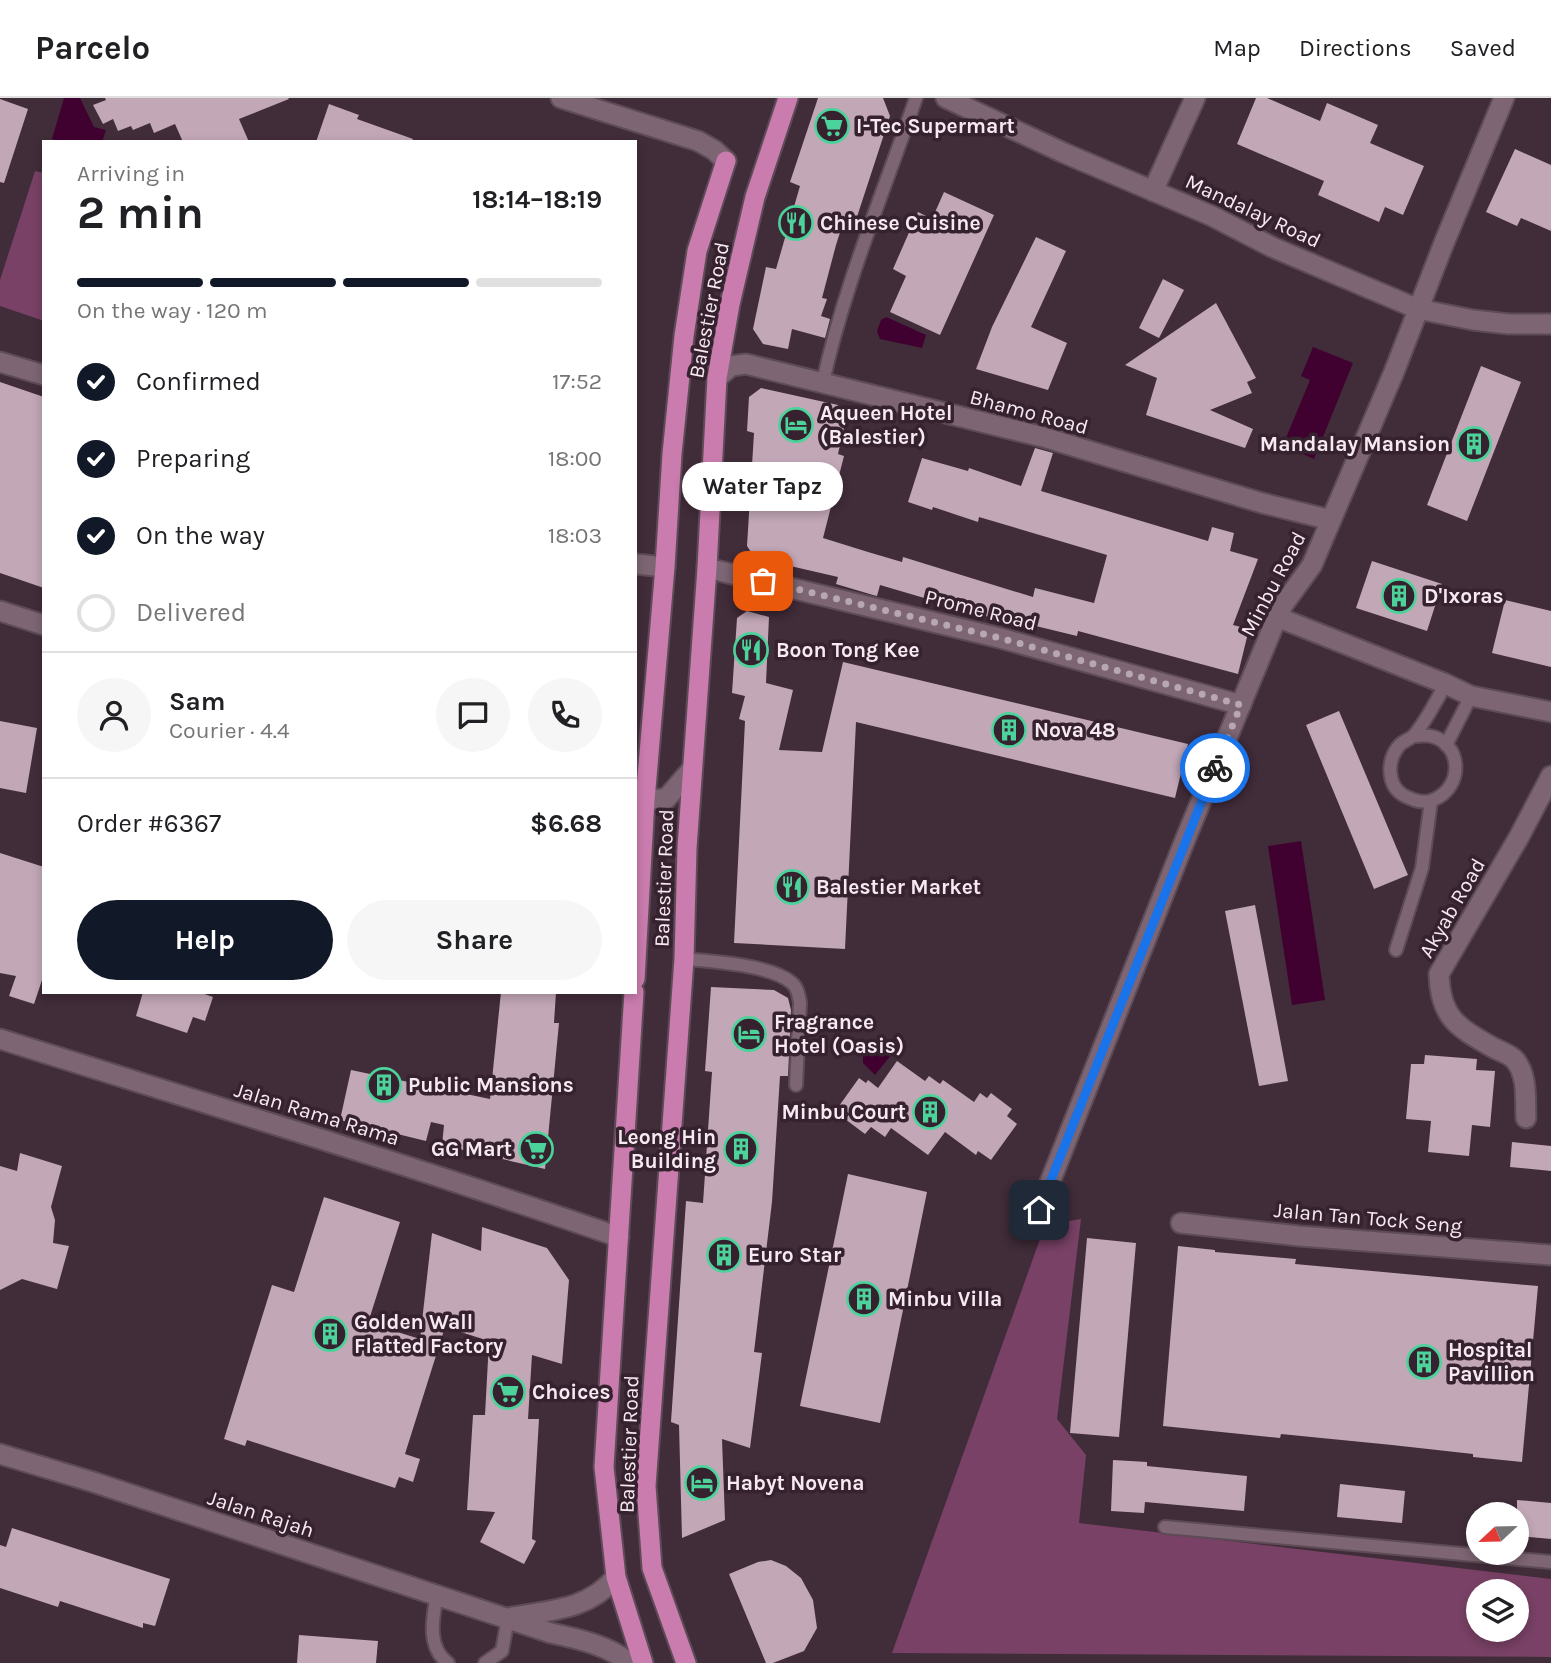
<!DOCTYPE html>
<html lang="en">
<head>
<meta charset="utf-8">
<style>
  :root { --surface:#fff; --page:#f6f6f6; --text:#202124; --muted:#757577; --line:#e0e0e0; --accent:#111827 }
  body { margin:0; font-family:Karla,sans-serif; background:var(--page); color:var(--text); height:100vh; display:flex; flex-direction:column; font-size:26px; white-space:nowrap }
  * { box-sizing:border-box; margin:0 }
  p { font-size:23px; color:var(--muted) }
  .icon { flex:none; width:38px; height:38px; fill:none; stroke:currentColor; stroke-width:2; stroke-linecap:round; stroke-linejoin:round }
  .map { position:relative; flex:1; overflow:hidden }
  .details { position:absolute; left:42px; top:42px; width:595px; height:854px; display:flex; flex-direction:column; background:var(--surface); border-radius:0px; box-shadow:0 4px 10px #0003 }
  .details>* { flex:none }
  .needle { width:46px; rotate:248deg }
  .tools { position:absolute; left:1466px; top:1404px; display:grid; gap:14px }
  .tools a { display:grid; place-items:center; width:63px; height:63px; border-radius:50%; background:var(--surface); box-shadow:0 4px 10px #0003; font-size:35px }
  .pin { position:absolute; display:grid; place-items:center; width:60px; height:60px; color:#fff; margin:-30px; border-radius:14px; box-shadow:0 4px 10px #0006 }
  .courier { position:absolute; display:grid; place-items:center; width:70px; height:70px; margin:-35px; border:5px solid #1a73e8; border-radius:50%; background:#fff; color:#222; box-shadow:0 2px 9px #0007 }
  .bubble { position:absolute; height:49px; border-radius:24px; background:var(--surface); box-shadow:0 4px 10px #0003; font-size:23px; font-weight:700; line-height:49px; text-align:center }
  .head em { font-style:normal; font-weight:700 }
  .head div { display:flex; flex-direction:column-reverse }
  .head { display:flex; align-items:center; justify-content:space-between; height:119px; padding:0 35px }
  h1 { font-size:46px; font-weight:700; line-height:52px }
  .bar { display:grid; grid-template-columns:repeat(4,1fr); gap:10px 7px; align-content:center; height:84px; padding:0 35px }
  .bar i { height:9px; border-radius:5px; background:var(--line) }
  .bar .current { background:var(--accent) }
  .bar p { grid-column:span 4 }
  .line { display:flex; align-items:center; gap:18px; padding:0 35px; border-top:2px solid var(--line) }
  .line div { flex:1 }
  .round { display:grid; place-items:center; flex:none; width:74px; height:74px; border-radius:37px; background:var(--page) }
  ol { padding:0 35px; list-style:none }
  li { display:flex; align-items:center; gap:21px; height:77px }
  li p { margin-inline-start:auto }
  li .icon { padding:7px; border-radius:50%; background:var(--accent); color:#fff; stroke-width:4 }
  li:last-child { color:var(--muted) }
  li i { width:38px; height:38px; border:4px solid var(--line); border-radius:50% }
  .action { display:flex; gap:14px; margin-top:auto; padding:14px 35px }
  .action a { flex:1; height:80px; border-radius:42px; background:var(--accent); color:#fff; font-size:28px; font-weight:700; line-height:80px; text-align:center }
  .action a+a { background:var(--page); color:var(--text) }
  header { display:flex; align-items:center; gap:42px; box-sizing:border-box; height:98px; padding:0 35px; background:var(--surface); border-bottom:2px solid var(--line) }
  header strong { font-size:33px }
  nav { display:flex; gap:38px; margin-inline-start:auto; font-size:24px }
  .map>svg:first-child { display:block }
</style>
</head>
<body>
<header>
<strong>Parcelo</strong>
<nav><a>Map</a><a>Directions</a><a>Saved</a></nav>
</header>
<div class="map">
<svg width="1551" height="1565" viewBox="0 0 1551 1565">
  <rect width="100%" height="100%" fill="#412c39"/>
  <!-- green -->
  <g fill="#784165" fill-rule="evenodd">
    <path d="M35,73L44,75V223L0,208V182Z"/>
    <path d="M1081,1121L1057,1321L1086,1357L1079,1425L1551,1481V1559L892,1555L1045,1127ZM1479,1493H1517V1531H1479Z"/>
  </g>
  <!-- water -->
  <g fill="#410130">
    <path d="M64,0H80L94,29L106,32L102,44H61L52,41Z"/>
    <path d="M886,219L926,237L922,250L880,241L877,233L881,222Z"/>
    <path d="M1313,249L1353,265L1314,361L1283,347L1310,282L1301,278Z"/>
    <path d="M1301,743L1325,902L1292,907L1268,748Z"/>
    <path d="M882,941L896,951L875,977L863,965V956L871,944Z"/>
  </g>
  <!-- building -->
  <g fill="#c2a7b7">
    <path d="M105,0H288L289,1L239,21L249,44H183L175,26L154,35L150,25L133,32L131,28L118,33L113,21L103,26L93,7L106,2Z"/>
    <path d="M818,0H883L890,18L853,131L842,128L836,147L822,200L827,201L821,218L830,221L825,240L792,231L788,251L763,246L753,231L766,169L776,171L800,88L790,84Z"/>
    <path d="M1256,0H1267L1320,23L1327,5L1378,27L1370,45L1424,68L1403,117L1385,109L1379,124L1318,97L1324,83L1237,46Z"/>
    <path d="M0,1L28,11L4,85L0,84Z"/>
    <path d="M329,6L359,17L357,21L413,41L412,44H316Z"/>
    <path d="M1515,51L1551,67V133L1521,120L1517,128L1486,114Z"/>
    <path d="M944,94L994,117L940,237L890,214L906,178L893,171L918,114L932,121Z"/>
    <path d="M1036,139L1066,153L1031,229L1067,245L1048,292L976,271L992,229Z"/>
    <path d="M1163,181L1184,192L1159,240L1139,230Z"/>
    <path d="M1216,205L1256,280L1247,284L1252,295L1210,312L1253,331L1245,350L1146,317L1157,280L1125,267Z"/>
    <path d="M1481,268L1521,284L1467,423L1427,407Z"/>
    <path d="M0,284L44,299V490L0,475Z"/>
    <path d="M761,290L838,307L846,321L838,356L844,358L823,440L868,454L902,464L903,459L1033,499L1035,490L1094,505L1107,457L979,419L978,424L933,409L932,412L908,404L922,360L968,373L969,370L1021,388L1035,350L1053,355L1041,393L1208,443L1212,429L1234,435L1230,453L1258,461L1233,527L1249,531L1238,576L1078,533L1077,538L1007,521L1006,524L880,487L877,498L873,497L836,486L838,479L755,460L747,448L754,335L747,333L749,299Z"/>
    <path d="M1372,463L1442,486L1427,533L1356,510Z"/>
    <path d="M1505,502L1551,513V569L1492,555Z"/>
    <path d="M747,513L769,519L766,585L793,592L779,652L822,654L843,564L1188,646L1175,700L856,624L845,851L734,845L745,623L739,621L745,598L732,595L737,520Z"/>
    <path d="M1339,613L1408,777L1374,791L1306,627Z"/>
    <path d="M0,623L37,630L26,695L0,690Z"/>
    <path d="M0,755L44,769V876L34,906L9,898L16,878L0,875Z"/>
    <path d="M1255,807L1288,983L1259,988L1225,813Z"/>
    <path d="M711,889L774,892L788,900L791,912L788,978H780L772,1104L754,1254L762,1255L750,1350L722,1341L725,1422L682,1440L679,1327L671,1324L686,1103L703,1105L712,974L705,973Z"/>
    <path d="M143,894H199L213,899L205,923L193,919L187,935L136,918Z"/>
    <path d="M501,894H556L554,925H559L545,1071L442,1047L444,1027L431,1024L426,1043L340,1022L351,972L490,1001Z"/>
    <path d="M1425,957L1477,961L1476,972L1495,973L1490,1029L1472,1027L1469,1058L1428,1054L1431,1023L1406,1021L1411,966H1424Z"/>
    <path d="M897,963L925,983L929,978L940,986L943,982L974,1004L980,995L987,1000L991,995L1012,1011L1007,1018L1017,1026L991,1062L978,1053L976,1057L945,1034L928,1057L891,1030L885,1039L871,1029L865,1036L845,1021L850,1016L839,1008L859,980L866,985L868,982L878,990Z"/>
    <path d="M1512,1044L1551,1048V1073L1510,1069Z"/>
    <path d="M20,1055L62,1068L51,1109L55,1122L53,1145L69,1148L57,1191L22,1181L0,1192V1068L17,1073Z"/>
    <path d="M848,1076L927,1094L880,1325L800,1308Z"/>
    <path d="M324,1099L400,1124L368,1225L420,1241L432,1135L481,1153L482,1129L547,1150L569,1182L562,1266L532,1257L528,1321H539L532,1441L536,1443L524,1466L480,1444L495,1414L467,1412L473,1317H485L489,1243L445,1229L405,1356L420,1361L413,1384L399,1379L395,1390L247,1342L245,1348L224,1341L272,1187L294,1194Z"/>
    <path d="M1087,1140L1136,1145L1119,1339L1070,1335Z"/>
    <path d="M1178,1148L1215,1152V1154L1296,1161L1295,1166L1538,1188L1522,1364L1473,1359V1356L1392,1347L1281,1336L1280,1340L1163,1328Z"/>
    <path d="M1113,1362L1147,1364V1368L1247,1378L1244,1413L1145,1404L1144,1415L1111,1413Z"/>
    <path d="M1340,1386L1405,1393L1402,1425L1337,1419Z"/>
    <path d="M1517,1402L1551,1405V1441L1517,1438Z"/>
    <path d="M12,1430L170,1481L155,1528L143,1525V1530L60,1503L58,1509L0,1490V1447L6,1449Z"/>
    <path d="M771,1462L786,1468L801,1480L813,1502L817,1530L804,1553L773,1565H766L729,1476L758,1464Z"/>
    <path d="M299,1537L378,1543L376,1565H297Z"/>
  </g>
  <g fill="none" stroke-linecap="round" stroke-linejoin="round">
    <!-- service casing -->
    <g stroke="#5d4b56" stroke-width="16">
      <g id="service">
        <path d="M823,284C844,188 884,93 916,0"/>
        <path d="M1414,638C1419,638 1425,637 1430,638C1462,644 1465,689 1433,702C1423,706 1412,702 1403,697C1387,687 1387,663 1398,649C1402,643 1410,642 1415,636C1427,622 1436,602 1446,586"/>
        <path d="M1446,647L1471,598"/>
        <path d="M1396,852L1422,770L1431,703"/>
        <path d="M684,861C710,863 772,867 792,885C798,890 799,899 800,905L796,987"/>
        <path d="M1165,1429L1551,1464"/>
        <path d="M437,1496C433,1519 426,1549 448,1565"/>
        <path d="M485,1565L502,1553L508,1520"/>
      </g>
    </g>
    <!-- minor casing -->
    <g stroke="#5d4b56" stroke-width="23">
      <g id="minor">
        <path d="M561,0L698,43L714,52L726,63"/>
        <path d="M946,0L1064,55L1212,118L1272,149L1418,211L1473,222L1509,226H1551"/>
        <path d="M1153,93L1195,0"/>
        <path d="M0,264L44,277"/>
        <path d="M717,280L731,268L746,266L1043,339L1262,405L1331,422"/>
        <path d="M635,466L665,469"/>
        <path d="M707,470L1000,540L1241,607"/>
        <path d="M0,513L44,527"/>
        <path d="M1277,519L1446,586L1471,598L1551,614"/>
        <path d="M635,701H666L692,671"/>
        <path d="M0,941C207,1006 414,1068 619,1139"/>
        <path d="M1526,1020C1525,1000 1528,978 1515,962C1510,956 1499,953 1492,949C1457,929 1440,919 1439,876L1519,739L1551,678"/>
        <path d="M1039,1112L1185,742L1277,519L1283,507L1312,467L1394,274L1444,145L1504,0"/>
        <path d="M1181,1125L1299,1138L1551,1157"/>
        <path d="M0,1356L93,1384L551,1535C579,1541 607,1547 630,1565"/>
        <path d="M512,1519C552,1512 588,1512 616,1479"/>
      </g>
    </g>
    <!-- primary casing -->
    <g stroke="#5d4b56" stroke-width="23">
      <g id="primary">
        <path d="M635,881L645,702L665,469L672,356L684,238L697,153L726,63"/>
        <path d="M634,894L604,1369L616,1479L643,1565"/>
        <path d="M686,1565L652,1470L646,1388L684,861L687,750L707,470L717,280L730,206L755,99L788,0"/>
      </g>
    </g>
    <!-- service -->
    <use href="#service" stroke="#7d6573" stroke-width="12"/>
    <!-- minor -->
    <use href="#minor" stroke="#7d6573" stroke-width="19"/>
    <!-- primary -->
    <use href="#primary" stroke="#ca7cae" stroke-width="19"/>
  </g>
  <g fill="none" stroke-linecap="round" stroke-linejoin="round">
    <!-- done -->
    <path stroke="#b7a7b1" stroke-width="7" stroke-dasharray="0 12.6" d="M763,483L1000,540L1241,607L1215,670"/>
    <!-- route -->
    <path stroke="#1a73e8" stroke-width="9" d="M1039,1112L1215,670"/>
  </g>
  <!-- icons -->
  <defs>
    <g id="supermarket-ring" transform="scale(1.75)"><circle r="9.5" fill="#36222e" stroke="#4cd39b" stroke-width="1.5"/><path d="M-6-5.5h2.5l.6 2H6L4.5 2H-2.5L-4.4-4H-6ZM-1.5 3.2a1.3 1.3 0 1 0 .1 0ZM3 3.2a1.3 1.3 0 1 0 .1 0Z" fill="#4cd39b"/></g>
    <g id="restaurant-ring" transform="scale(1.75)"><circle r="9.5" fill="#36222e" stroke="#4cd39b" stroke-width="1.5"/><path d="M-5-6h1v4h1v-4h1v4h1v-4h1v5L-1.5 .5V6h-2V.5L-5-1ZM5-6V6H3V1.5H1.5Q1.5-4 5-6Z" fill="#4cd39b"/></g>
    <g id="hotel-ring" transform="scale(1.75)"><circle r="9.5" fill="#36222e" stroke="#4cd39b" stroke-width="1.5"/><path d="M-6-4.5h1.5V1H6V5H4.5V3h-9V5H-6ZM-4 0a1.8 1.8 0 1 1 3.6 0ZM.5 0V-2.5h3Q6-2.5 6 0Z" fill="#4cd39b"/></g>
    <g id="building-ring" transform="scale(1.75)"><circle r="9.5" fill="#36222e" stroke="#4cd39b" stroke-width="1.5"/><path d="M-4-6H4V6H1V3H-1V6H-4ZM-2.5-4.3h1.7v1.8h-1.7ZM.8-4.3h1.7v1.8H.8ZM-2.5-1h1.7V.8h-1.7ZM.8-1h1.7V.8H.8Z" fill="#4cd39b"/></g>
  </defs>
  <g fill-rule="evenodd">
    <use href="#supermarket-ring" x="832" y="28"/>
    <use href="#restaurant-ring" x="796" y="125"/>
    <use href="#hotel-ring" x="796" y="327"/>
    <use href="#building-ring" x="1474" y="346"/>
    <use href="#building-ring" x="1399" y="498"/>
    <use href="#restaurant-ring" x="751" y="552"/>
    <use href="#building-ring" x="1009" y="632"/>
    <use href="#restaurant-ring" x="792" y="789"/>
    <use href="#hotel-ring" x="749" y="936"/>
    <use href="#building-ring" x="384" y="987"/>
    <use href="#building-ring" x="930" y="1014"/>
    <use href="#supermarket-ring" x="536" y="1051"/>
    <use href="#building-ring" x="741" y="1051"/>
    <use href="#building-ring" x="724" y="1157"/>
    <use href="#building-ring" x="864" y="1201"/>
    <use href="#building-ring" x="330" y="1236"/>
    <use href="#building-ring" x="1424" y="1264"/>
    <use href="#supermarket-ring" x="508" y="1294"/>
    <use href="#hotel-ring" x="702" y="1385"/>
  </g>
  <g text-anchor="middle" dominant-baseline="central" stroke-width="7" stroke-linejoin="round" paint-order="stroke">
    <!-- poi labels -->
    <g font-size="21" font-weight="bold" fill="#f7e9f1" stroke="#36222e" text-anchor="start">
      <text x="856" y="28">I-Tec Supermart</text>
      <text x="820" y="125">Chinese Cuisine</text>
      <text x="820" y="315">Aqueen Hotel<tspan x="820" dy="24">(Balestier)</tspan></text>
      <text x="1450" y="346" text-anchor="end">Mandalay Mansion</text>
      <text x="1424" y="498">D'Ixoras</text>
      <text x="776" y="552">Boon Tong Kee</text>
      <text x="1034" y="632">Nova 48</text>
      <text x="816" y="789">Balestier Market</text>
      <text x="774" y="924">Fragrance<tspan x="774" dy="24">Hotel (Oasis)</tspan></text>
      <text x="408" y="987">Public Mansions</text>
      <text x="906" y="1014" text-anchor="end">Minbu Court</text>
      <text x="716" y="1039" text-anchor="end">Leong Hin<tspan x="716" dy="24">Building</tspan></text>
      <text x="512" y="1051" text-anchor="end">GG Mart</text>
      <text x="748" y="1157">Euro Star</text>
      <text x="888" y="1201">Minbu Villa</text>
      <text x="354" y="1224">Golden Wall<tspan x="354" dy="24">Flatted Factory</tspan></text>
      <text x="1448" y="1252">Hospital<tspan x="1448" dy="24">Pavillion</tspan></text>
      <text x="532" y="1294">Choices</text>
      <text x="726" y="1385">Habyt Novena</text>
    </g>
    <!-- street labels -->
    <g font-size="21" fill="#f7e9f1" stroke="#36222e">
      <text transform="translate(1253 113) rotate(25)">Mandalay Road</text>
      <text transform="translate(709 212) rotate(-79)">Balestier Road</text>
      <text transform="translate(1029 314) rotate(15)">Bhamo Road</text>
      <text transform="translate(1273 486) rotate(-62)">Minbu Road</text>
      <text transform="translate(981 512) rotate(14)">Prome Road</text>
      <text transform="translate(664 780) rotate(-88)">Balestier Road</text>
      <text transform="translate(1452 810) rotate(-60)">Akyab Road</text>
      <text transform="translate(317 1016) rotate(17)">Jalan Rama Rama</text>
      <text transform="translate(1368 1120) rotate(5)">Jalan Tan Tock Seng</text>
      <text transform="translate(629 1346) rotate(-88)">Balestier Road</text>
      <text transform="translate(261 1416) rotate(18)">Jalan Rajah</text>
    </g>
  </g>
</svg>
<div class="tools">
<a><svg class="needle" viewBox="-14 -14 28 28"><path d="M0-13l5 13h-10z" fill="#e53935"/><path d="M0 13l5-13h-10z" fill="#757577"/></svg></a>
<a><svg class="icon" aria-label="layers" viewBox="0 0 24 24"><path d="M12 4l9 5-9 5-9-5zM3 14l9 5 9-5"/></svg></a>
</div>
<div class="pin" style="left:763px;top:483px;background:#ea580c"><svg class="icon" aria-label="bag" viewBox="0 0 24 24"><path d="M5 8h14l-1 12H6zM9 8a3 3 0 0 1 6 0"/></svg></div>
<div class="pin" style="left:1039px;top:1112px;background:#1f2937"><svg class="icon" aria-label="home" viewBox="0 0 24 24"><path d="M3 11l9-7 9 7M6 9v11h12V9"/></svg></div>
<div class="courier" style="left:1215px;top:670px"><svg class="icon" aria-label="bike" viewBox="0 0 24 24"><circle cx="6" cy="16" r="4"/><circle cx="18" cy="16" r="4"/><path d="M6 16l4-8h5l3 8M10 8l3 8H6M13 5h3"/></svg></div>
<div class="bubble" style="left:682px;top:364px;width:161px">Water Tapz</div>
<section class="details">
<div class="head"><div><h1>2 min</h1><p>Arriving in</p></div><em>18:14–18:19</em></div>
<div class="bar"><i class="current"></i><i class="current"></i><i class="current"></i><i></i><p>On the way · 120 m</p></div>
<ol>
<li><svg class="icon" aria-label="check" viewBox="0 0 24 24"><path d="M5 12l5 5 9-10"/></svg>Confirmed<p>17:52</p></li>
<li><svg class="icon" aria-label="check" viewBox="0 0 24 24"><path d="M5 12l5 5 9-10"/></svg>Preparing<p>18:00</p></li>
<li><svg class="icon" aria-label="check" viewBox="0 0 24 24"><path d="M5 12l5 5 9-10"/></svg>On the way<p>18:03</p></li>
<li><i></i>Delivered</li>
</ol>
<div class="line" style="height:126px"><a class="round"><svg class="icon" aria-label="person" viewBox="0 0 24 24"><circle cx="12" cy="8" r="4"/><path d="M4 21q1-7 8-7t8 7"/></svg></a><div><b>Sam</b><p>Courier · 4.4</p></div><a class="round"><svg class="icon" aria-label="chat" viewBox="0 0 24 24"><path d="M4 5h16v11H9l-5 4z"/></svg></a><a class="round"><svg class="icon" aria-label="phone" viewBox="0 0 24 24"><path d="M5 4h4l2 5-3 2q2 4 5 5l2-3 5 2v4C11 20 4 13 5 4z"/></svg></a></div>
<div class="line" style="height:91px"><div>Order #6367</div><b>$6.68</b></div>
<div class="action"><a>Help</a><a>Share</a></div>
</section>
</div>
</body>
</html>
